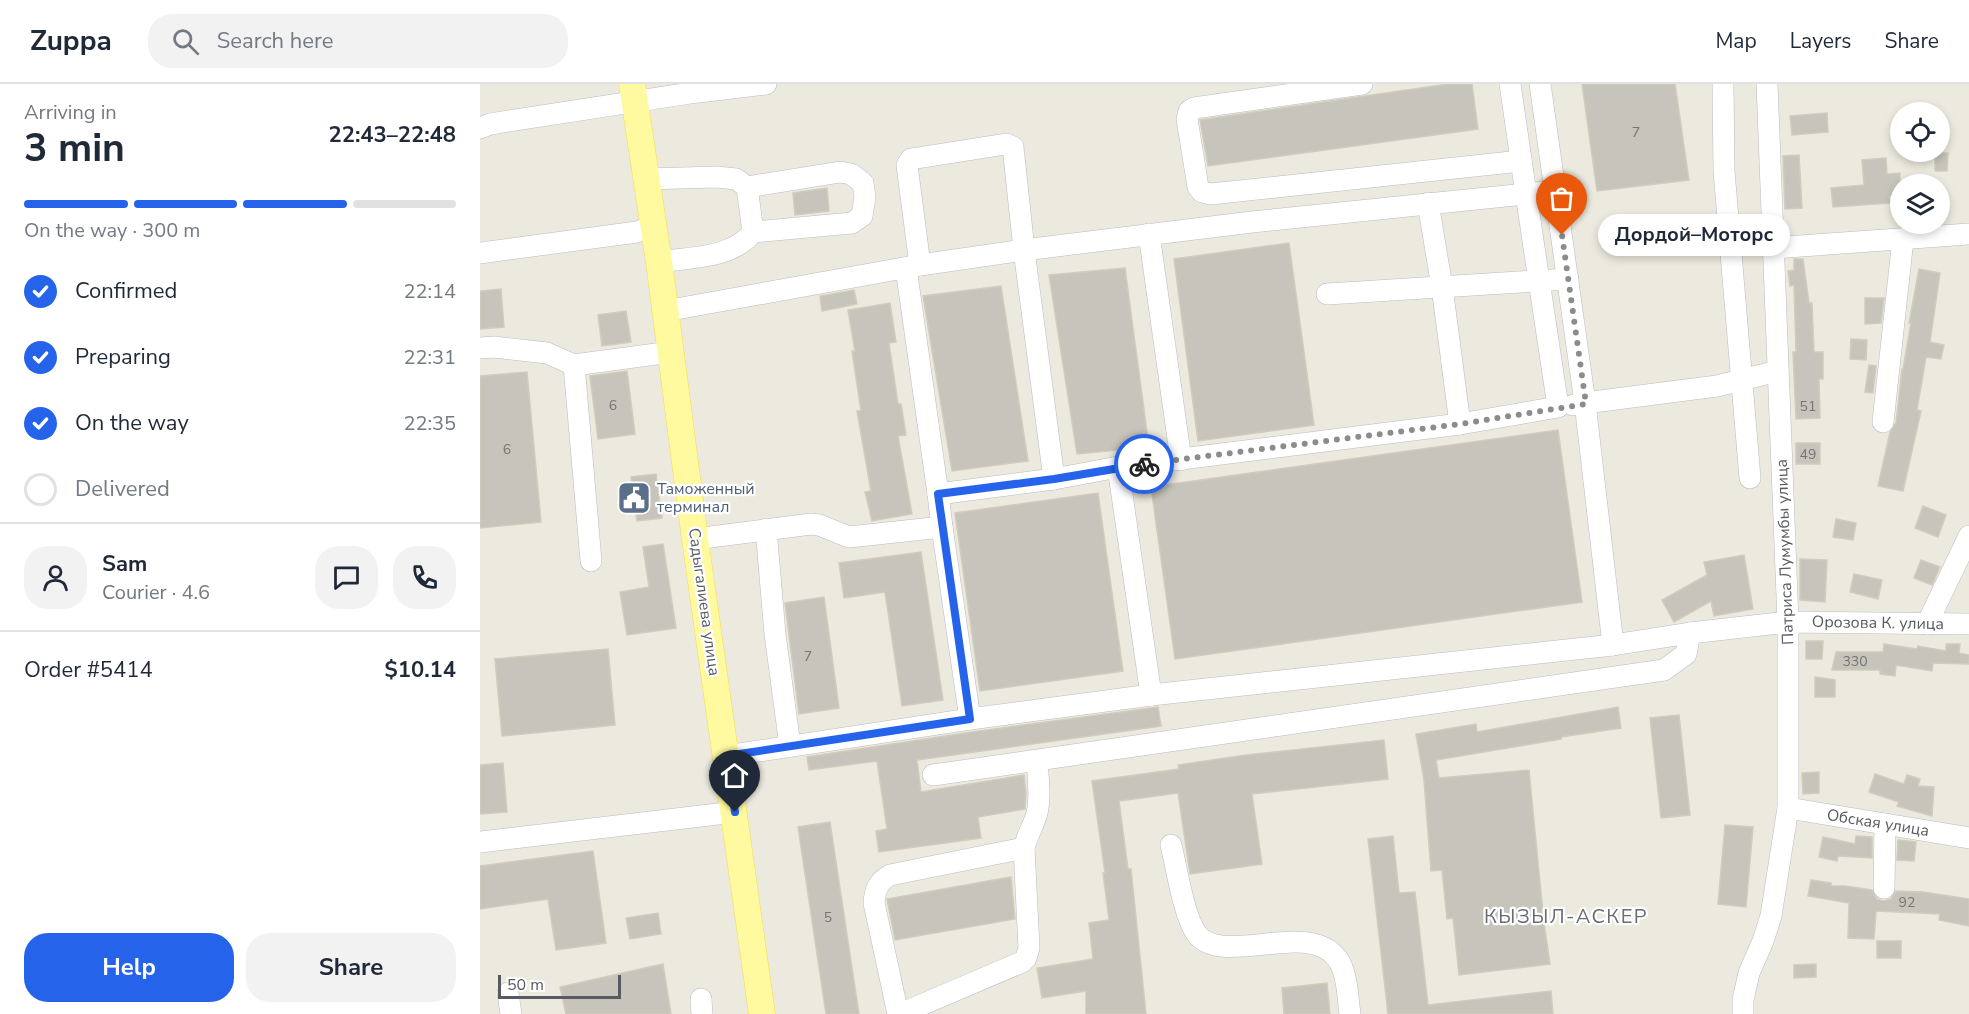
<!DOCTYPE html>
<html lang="en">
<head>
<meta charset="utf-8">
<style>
  :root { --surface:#fff; --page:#f2f2f3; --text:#1f2937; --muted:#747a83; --line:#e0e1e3; --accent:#2563eb }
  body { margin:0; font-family:"Nunito Sans",sans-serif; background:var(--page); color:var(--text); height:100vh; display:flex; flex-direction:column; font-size:22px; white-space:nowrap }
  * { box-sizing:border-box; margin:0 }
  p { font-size:20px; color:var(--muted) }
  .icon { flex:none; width:33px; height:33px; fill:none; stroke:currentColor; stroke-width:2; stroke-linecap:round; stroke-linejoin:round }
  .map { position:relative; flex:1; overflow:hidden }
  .panel { display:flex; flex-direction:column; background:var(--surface); width:480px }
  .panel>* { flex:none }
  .buttons { position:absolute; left:1410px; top:18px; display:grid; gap:12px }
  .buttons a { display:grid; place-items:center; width:60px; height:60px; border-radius:50%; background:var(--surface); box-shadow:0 3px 9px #0003; font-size:30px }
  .scale { position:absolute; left:18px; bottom:15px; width:123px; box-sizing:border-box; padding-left:6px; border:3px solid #575b61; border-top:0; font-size:16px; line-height:21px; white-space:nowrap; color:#575b61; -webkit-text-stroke:4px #fff; paint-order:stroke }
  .pin { position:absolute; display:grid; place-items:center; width:51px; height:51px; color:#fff; margin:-62px -26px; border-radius:50% 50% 50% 0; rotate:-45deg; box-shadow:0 0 6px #0007 }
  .pin .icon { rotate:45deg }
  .courier { position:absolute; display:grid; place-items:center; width:60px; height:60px; margin:-30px; border:4px solid #2563eb; border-radius:50%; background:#fff; color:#222; box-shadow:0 2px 8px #0007 }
  .bubble { position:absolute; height:42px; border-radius:21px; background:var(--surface); box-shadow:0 3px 9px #0003; font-size:20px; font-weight:700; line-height:42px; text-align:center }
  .summary em { font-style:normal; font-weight:700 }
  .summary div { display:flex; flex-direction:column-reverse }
  .summary { display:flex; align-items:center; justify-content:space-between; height:102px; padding:0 24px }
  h1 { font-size:39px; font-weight:700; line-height:45px }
  .bar { display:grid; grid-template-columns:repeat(4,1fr); gap:9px 6px; align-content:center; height:72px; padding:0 24px }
  .bar i { height:8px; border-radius:4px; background:var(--line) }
  .bar .current { background:var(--accent) }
  .bar p { grid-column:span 4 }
  .line { display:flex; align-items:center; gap:15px; padding:0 24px; border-top:2px solid var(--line) }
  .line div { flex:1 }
  .round { display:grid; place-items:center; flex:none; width:63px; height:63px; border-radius:24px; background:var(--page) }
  ol { padding:0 24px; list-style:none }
  li { display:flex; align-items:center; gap:18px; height:66px }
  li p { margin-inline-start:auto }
  li .icon { padding:6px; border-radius:50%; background:var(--accent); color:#fff; stroke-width:4 }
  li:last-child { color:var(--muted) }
  li i { width:33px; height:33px; border:3px solid var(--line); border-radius:50% }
  .cta { display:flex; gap:12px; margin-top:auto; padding:12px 24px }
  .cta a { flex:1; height:69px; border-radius:24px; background:var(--accent); color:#fff; font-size:24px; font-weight:700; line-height:69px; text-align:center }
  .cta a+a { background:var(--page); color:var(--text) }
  header { display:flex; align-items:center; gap:36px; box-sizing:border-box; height:84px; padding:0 30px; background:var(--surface); border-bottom:2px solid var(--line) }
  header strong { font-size:28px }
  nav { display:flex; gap:33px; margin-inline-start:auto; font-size:21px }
  .search { width:420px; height:54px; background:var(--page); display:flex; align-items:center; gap:15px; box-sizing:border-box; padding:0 21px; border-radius:24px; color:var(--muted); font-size:22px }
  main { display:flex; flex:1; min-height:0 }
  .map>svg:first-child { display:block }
</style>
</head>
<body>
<header>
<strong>Zuppa</strong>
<div class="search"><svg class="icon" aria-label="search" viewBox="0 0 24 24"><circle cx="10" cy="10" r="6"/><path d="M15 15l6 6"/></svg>Search here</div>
<nav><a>Map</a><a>Layers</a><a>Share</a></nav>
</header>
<main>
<section class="panel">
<div class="summary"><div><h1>3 min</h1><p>Arriving in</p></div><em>22:43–22:48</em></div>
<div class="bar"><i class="current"></i><i class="current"></i><i class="current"></i><i></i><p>On the way · 300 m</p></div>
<ol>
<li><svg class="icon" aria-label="check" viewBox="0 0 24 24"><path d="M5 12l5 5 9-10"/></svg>Confirmed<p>22:14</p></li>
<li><svg class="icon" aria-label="check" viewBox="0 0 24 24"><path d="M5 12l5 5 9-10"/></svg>Preparing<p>22:31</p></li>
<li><svg class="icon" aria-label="check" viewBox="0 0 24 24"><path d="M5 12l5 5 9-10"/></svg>On the way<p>22:35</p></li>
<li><i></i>Delivered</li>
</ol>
<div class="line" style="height:108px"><a class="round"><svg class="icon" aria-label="person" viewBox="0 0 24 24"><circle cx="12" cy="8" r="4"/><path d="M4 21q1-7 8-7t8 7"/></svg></a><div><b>Sam</b><p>Courier · 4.6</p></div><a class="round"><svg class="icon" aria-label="chat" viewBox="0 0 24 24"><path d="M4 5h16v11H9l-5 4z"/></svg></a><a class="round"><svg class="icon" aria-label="phone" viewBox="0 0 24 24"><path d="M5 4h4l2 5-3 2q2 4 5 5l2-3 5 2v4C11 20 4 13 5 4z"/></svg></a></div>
<div class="line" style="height:78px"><div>Order #5414</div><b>$10.14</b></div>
<div class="cta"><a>Help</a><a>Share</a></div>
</section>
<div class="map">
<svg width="1489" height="930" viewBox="0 0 1489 930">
  <rect width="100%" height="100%" fill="#eceade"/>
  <!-- building -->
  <g fill="#c7c4bb" stroke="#d1ccbc" stroke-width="1.5">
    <path d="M968,0H992L998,45L728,82L720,36Z"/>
    <path d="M1102,0H1195L1209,96L1117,107Z"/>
    <path d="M1347,29L1348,48L1312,51L1310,32Z"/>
    <path d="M1455,69H1468L1467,87H1455Z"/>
    <path d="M1319,71L1322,124L1305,125L1303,72Z"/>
    <path d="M1406,74L1407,90L1420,89V111L1409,112L1410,119L1353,123L1351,104L1384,101L1382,76Z"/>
    <path d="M347,104L349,127L315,131L313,109Z"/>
    <path d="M809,159L834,341L718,357L694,175Z"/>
    <path d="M1314,175H1323L1329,219H1332L1334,268H1343V295H1339L1340,334L1316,335L1313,268H1316L1314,201L1310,202L1308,187L1314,186Z"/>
    <path d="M645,184L669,363L597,370L569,191Z"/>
    <path d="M1439,185L1460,189L1450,258L1464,261L1461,275L1446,273L1437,326L1441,327L1423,407L1398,402L1410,348L1416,339L1422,285H1423L1431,239H1429Z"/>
    <path d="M521,202L548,377L472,387L443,212Z"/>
    <path d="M21,205L24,243L0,245V207Z"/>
    <path d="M374,206L377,220L342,227L340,212Z"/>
    <path d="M1385,214H1404L1401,239L1385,240Z"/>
    <path d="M410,219L416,258L409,259L418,320H421L426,351L418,352L432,430L392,437L385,408L391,407L377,327H381L372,267H375L368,226Z"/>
    <path d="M146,227L151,258L122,262L118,231Z"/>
    <path d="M1371,255L1387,256L1386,276L1370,275Z"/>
    <path d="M1389,281L1396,282L1393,309L1385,308Z"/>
    <path d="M147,287L155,350L118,355L110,292Z"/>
    <path d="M47,288L61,438L0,444V292Z"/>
    <path d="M1078,346L1102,518L695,575L671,403Z"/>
    <rect x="1316" y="359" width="24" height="21"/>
    <path d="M176,390L182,434L157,437L151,393Z"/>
    <path d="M618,409L643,587L500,607L475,429Z"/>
    <path d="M1443,422L1466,431L1458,453L1435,444Z"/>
    <path d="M1356,435L1376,439L1373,456L1353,453Z"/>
    <path d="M183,460L196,544L147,551L140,508L169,503L163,463Z"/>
    <path d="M441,468L463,616L422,622L405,508L364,514L359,479Z"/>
    <path d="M1264,471L1273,525L1234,532L1231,517L1194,538L1182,516L1227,491L1224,478Z"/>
    <path d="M1320,475L1347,476L1345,518L1320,516Z"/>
    <path d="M1441,476L1460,483L1452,501L1434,494Z"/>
    <path d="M1374,490L1402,496L1398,515L1370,508Z"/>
    <path d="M344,513L359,624L319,630L305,519Z"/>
    <path d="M1326,557H1343L1342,575H1326Z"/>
    <path d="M1404,560L1437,565L1438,562L1466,567V560H1480L1479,569L1489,571V580L1453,579L1452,587L1416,581L1415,592L1400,590V586H1352L1356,568H1403Z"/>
    <path d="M128,565L135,641L22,652L15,575Z"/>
    <path d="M1335,593L1355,596V613H1335Z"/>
    <path d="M678,623L681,642L437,676L441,708L544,691L546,709L545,725L498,733L501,754L399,768L396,747L407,745L397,677L329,686L327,673L492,648Z"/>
    <path d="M1138,623L1141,644L1081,653V655L956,676L959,694L1049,686L1064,839L1070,880L979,891L973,834L967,835L962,786L951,787L944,696L936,650L996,640L997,648Z"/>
    <path d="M1199,631L1210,731L1181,734L1170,634Z"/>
    <path d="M904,656L908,695L772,710L782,780L710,790L698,709L639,717L648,785H651L666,930H606V907L562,914L557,884L613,875L609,839L629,836L623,789H625L612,697L699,685L698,681L766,671Z"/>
    <path d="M23,679L27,728L0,730V681Z"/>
    <path d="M1339,688V709L1323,710L1322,689Z"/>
    <path d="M1395,690L1424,700L1427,691L1440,695L1438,702L1454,703L1452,732L1417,722L1419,718L1389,708Z"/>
    <path d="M350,738L379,930H346L318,743Z"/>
    <path d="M1245,741L1273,743L1266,823L1238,820Z"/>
    <path d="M913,752L919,809L935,808L948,921L1071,907L1073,930H908L888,755Z"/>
    <path d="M1376,752L1392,753V774L1358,772L1357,777L1339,773L1343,753L1375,760Z"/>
    <path d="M1418,756L1436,758L1434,777L1417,776Z"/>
    <path d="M113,767L126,859L76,866L68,815L0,825V782Z"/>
    <path d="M531,793L535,835L415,856L407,815Z"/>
    <path d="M1331,796L1351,799V802H1365L1392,806L1397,815L1403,817L1411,815L1416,807L1443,808L1489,815V842L1459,836L1460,830L1396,827L1394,855L1368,854L1369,819L1328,812Z"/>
    <path d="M178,829L181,850L150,855L146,834Z"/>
    <rect x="1397" y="857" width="24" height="17"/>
    <path d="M183,880L191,930H86L80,903Z"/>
    <path d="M1336,880V893L1314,894V881Z"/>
    <path d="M847,899L850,930H804L802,904Z"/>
  </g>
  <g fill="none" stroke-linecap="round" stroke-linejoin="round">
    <!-- minor casing -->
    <g stroke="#b9bbc2" stroke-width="22">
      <g id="minor">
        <path d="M882,0L714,24L709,27L707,35L718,103L722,108L731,110L1041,77"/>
        <path d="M1060,0L1105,319L1093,321"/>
        <path d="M1243,0L1244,87L1270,394"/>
        <path d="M0,44L10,40L210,9L286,0"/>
        <path d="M166,95L237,93L256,95L267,103L273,148C252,175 210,173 179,178"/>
        <path d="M267,103L360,88L371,90L383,99L385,113L382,132L372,139L273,148"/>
        <path d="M948,119L962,203L980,340"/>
        <path d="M669,150L701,376"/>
        <path d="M1293,164L1489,150"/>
        <path d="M0,169L157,148L173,142"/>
        <path d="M440,181L427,81L431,75L526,60L533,63L544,166L574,395"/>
        <path d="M426,184L458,410L574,395L638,383L980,340L1078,323L1046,110L1075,107"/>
        <path d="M847,210L1088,195"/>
        <path d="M185,227L440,181L544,166L772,138L1046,110L1030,0"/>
        <path d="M0,264L14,263L67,269L94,281L191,268"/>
        <path d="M94,281L111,477"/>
        <path d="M1403,338L1423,155"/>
        <path d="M638,383L671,611"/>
        <path d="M462,443L490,635"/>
        <path d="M286,445L295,550L310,662"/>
        <path d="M215,455L331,440L339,441L369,453L462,443L458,410"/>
        <path d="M1447,540L1489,452"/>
        <path d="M1133,561L1210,549"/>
        <path d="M246,672L490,635L671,611L1133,561L1105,319L1237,302L1298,287"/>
        <path d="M453,691L1184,586L1206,570L1210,549L1308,538L1489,540"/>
        <path d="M1308,724L1489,754"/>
        <path d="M0,758L255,728"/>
        <path d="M691,761C697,785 703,829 716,849C743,888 846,824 864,889C868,902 868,917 870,930"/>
        <path d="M1404,804L1405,740"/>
        <path d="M28,909L31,930"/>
        <path d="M221,915L222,930"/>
        <path d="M418,930L394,819C395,805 398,798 410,791L544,764"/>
        <path d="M420,930L542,878L546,874L549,864L544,764C547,751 554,741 557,729C561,712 558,693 557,677"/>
        <path d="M1263,930V916L1269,889L1283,857L1291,832L1308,724V538L1287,0"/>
      </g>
    </g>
    <!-- major casing -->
    <g stroke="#fad949" stroke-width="27">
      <path id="major" d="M152,0L179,178L215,455L282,930"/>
    </g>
    <!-- minor -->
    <use href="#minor" stroke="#fff" stroke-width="21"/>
    <!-- major -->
    <use href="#major" stroke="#fff9a0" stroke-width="26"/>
  </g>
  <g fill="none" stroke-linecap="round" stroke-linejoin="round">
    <!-- done -->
    <path stroke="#8b8d8d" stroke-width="6" stroke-dasharray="0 10.8" d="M664,380L980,340L1106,320L1082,151"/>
    <!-- route -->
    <path stroke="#2563eb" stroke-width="8" d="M255,728L246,672L490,635L458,410L574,395L664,380"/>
  </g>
  <!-- icons -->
  <defs>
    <g id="civic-square" transform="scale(1.725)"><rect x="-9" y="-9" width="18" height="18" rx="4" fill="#5c6f8a" stroke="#fff"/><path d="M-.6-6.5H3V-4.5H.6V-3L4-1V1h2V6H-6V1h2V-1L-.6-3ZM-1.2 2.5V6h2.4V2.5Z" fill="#fff"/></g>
  </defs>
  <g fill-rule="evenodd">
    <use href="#civic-square" x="154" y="414"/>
  </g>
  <g text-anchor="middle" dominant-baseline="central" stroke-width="4.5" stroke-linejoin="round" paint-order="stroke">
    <!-- number labels -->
    <g font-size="14" fill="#737578">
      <text x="1156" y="48">7</text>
      <text x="133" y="321">6</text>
      <text x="1328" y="322">51</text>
      <text x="27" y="365">6</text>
      <text x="1328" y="370">49</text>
      <text x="328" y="572">7</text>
      <text x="1375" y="577">330</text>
      <text x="1427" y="818">92</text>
      <text x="348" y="833">5</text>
    </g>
    <!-- service labels -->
    <g font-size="16" fill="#4e5e75" stroke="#fff" text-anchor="start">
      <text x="177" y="405">Таможенный<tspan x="177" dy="18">терминал</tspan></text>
    </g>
    <!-- street labels -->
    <g font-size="16" fill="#575b61" stroke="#fff">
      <text transform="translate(1305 468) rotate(-92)">Патриса Лумумбы улица</text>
      <text transform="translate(224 518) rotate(82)">Садыгалиева улица</text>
      <text transform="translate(1398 539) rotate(1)">Орозова К. улица</text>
      <text transform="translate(1398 739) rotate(9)">Обская улица</text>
    </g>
    <!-- quarter labels -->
    <g font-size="20" letter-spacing="1.5" fill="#686c73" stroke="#fff">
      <text x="1086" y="832">КЫЗЫЛ-АСКЕР</text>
    </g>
  </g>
</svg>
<div class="buttons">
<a><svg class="icon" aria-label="locate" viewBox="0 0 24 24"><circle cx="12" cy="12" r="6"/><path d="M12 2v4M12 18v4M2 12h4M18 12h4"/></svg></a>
<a><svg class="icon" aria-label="layers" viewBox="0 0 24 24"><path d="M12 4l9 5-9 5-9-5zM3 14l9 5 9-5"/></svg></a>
</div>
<div class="scale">50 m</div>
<div class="pin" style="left:1082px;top:151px;background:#ea580c"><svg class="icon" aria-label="bag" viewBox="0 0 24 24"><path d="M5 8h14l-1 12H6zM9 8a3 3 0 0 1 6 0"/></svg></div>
<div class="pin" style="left:255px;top:728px;background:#1f2937"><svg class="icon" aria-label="home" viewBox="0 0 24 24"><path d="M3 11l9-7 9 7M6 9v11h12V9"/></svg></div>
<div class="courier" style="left:664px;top:380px"><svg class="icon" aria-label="bike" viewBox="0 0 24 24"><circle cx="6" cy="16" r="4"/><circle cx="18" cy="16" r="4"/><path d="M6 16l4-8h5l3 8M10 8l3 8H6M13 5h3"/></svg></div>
<div class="bubble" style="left:1118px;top:130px;width:192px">Дордой–Моторс</div>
</div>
</main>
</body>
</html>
